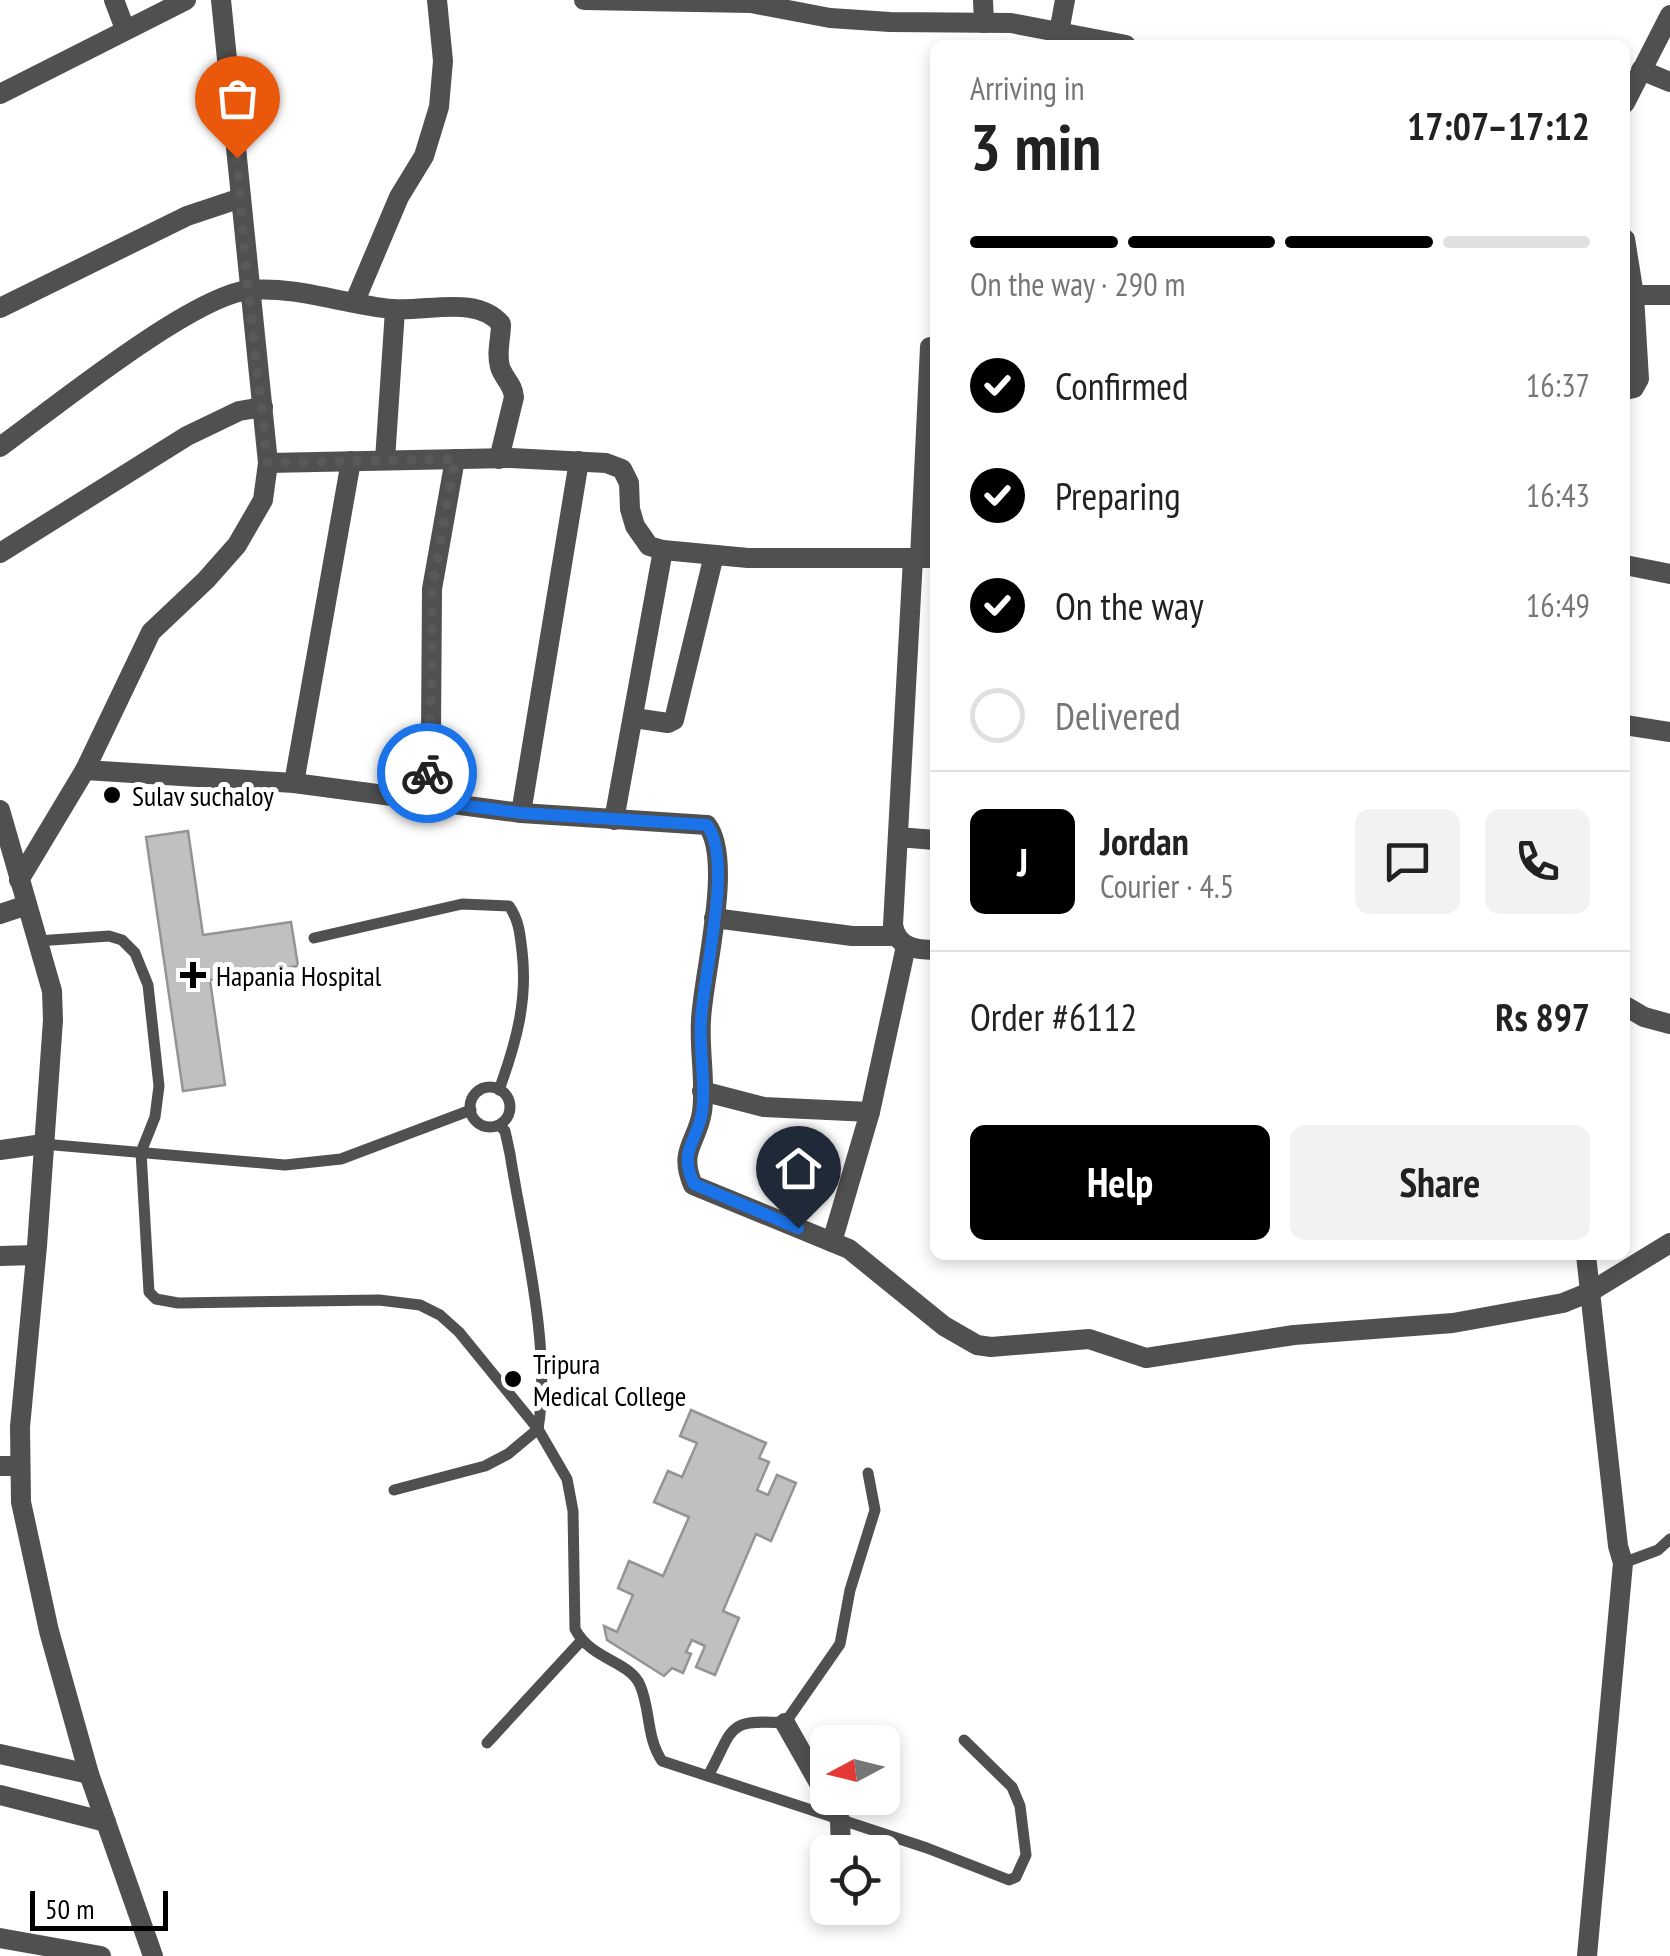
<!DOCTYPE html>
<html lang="en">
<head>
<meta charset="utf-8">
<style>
  :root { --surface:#fff; --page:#f2f2f2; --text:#222; --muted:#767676; --line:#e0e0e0; --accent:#000 }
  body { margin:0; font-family:"PT Sans Narrow",sans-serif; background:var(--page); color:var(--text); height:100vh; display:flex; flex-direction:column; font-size:38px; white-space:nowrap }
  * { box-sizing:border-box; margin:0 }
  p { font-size:32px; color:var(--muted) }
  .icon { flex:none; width:55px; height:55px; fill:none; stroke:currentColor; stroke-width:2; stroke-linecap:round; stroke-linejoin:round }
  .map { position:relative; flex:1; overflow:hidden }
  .panel { position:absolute; left:930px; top:40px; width:700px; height:1220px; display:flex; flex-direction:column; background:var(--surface); border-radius:15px; box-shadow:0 5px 15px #0003 }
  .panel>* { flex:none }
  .needle { width:65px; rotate:263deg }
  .tools { position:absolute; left:810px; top:1725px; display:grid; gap:20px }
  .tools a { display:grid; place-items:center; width:90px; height:90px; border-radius:15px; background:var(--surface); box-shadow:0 5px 15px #0003; font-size:50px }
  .scale { position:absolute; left:30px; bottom:25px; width:138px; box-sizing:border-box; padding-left:10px; border:5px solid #000; border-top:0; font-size:28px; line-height:35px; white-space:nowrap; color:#000; -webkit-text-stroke:8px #fff; paint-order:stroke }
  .pin { position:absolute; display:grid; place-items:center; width:85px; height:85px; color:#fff; margin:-102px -42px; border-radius:50% 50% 50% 0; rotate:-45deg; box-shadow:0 0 10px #0007 }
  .pin .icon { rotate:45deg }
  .courier { position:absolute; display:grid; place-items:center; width:100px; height:100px; margin:-50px; border:8px solid #1a73e8; border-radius:50%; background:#fff; color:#222; box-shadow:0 2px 12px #0007 }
  .summary em { font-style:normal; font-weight:700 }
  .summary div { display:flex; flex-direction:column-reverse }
  .summary { display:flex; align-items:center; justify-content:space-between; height:170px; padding:0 40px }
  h1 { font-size:65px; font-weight:700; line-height:75px }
  .bar { display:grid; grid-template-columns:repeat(4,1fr); gap:15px 10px; align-content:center; height:120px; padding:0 40px }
  .bar i { height:12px; border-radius:8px; background:var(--line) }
  .bar .on { background:var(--accent) }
  .bar p { grid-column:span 4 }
  .line { display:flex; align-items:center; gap:25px; padding:0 40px; border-top:2px solid var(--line) }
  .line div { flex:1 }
  .round { display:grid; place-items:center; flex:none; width:105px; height:105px; border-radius:15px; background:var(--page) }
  ol { padding:0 40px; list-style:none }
  li { display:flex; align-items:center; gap:30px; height:110px }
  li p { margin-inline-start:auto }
  li .icon { padding:10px; border-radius:50%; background:var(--accent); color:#fff; stroke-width:4 }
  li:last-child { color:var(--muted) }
  li i { width:55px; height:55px; border:5px solid var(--line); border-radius:50% }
  .button { display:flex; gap:20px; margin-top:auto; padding:20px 40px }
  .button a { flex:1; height:115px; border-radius:15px; background:var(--accent); color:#fff; font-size:40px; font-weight:700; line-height:115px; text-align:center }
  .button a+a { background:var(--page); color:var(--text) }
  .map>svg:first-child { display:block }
</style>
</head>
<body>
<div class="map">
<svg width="1670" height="1956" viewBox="0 0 1670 1956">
  <rect width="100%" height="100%" fill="#fff"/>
  <!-- building -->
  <g fill="#c0c0c0" stroke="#949494" stroke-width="2.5">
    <path d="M188,831L203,935L291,922L298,966L210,980L225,1085L183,1091L146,837Z"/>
    <path d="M691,1410L766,1443L759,1458L769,1462L757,1490L768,1495L777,1475L796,1483L771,1541L756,1534L723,1611L739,1618L715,1675L696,1667L705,1646L692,1640L686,1652L691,1654L683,1673L672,1668L664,1676L607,1640L604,1626L617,1632L633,1595L618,1588L629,1561L663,1576L689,1517L654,1502L668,1471L682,1477L697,1443L680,1436Z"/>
  </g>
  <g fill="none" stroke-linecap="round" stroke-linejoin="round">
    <!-- service -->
    <g stroke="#505050" stroke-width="11">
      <path d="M314,938L462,904L509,906C519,920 520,934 522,951C528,1001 516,1043 499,1090"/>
      <path d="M37,941L109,936L122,940L135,953L148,985L159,1086L155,1117L141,1152L149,1292L156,1299L178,1303L379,1300L420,1305L440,1315L459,1332L538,1429L567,1479L573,1511L575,1629C591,1660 630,1661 640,1685C651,1711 646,1737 662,1761L927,1848L1009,1880L1016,1877L1026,1855L1020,1806L1012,1787L964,1740"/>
      <circle cx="490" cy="1107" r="20"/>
      <path d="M43,1144L285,1165L341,1159L471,1110"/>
      <path d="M394,1490L485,1466L508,1454L538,1429C552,1348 523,1237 510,1154L505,1131L499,1125"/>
      <path d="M1623,1563L1658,1550L1670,1539"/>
      <path d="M487,1743L581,1641"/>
      <path d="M708,1776C735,1727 725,1719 785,1723L840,1644L850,1590L875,1510L868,1473"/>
    </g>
    <!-- minor -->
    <g stroke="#505050" stroke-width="20">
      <path d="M114,0L125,29"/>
      <path d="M584,0L751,3L830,18L890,22L1011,23L1126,45"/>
      <path d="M983,0L984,23"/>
      <path d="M1059,32L1065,0"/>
      <path d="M1641,70L1670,82"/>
      <path d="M0,94L186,0"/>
      <path d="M1625,103L1670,15"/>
      <path d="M1625,239L1634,295L1639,379L1634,388L1625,390"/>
      <path d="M1625,295H1670"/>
      <path d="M355,301L399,197L424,156L439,107L443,61L437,0"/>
      <path d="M0,308L187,216L241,198"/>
      <path d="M0,447C51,410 194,294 250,290C298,286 346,305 393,309C427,312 477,295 501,324C501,339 496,352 500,367C504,379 513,384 514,397L499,459"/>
      <path d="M385,460L395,310"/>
      <path d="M268,463L511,458L606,463L622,469L629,483L630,509L635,526L649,546L663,550L748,558H935"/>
      <path d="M0,553L187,436L239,411L263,407"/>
      <path d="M913,558L893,925C897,947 915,950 935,950"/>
      <path d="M920,558L930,347"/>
      <path d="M1625,565L1670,574"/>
      <path d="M634,718L668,723L674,720L714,555"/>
      <path d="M1625,725L1670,732"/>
      <path d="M85,770L294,783L521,813L707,825C734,860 703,975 701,1020C699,1051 706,1082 702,1112C697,1143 678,1150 693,1185L849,1249L944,1326L977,1345L991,1347L1089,1339L1146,1358L1294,1335L1453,1323L1563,1303L1590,1292L1670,1243"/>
      <path d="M294,783L351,461"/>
      <path d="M424,800L431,733L432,589L455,459"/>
      <path d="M521,813L579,461"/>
      <path d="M614,820L663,550"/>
      <path d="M898,837L935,840"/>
      <path d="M19,880L85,770L151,632L206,580L237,545L263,500L268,463L221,0"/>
      <path d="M0,914L27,905"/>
      <path d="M714,918L852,936H895"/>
      <path d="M1625,1006L1644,1017L1670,1024"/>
      <path d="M702,1091L764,1107L870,1112"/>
      <path d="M0,1150L43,1144"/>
      <path d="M832,1242L870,1112L906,946"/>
      <path d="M1586,1255L1618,1546L1623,1563L1587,1956"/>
      <path d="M0,1256L36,1255"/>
      <path d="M0,1466H20"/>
      <path d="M785,1723L840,1820L841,1852"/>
      <path d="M0,1754L89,1774"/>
      <path d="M0,1795L106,1822"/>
      <path d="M0,1938L101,1956"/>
    </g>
    <!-- tertiary -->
    <path stroke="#505050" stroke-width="20" d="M0,810L52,991L53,1020L37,1246L20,1427L21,1502L49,1631L89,1774L153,1956"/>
  </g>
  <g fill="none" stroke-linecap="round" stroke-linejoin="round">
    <!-- done -->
    <path stroke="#595959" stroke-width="10" stroke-dasharray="0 18" d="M237,158L248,290L268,463L455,459L432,589V678L427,773"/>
    <!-- route -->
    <path stroke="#1a73e8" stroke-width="12" d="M427,773L424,800L521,813L707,825C734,860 703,975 701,1020C699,1051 706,1082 702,1112C697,1143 678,1150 694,1184L798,1228"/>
  </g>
  <!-- markers -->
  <g fill="#000" stroke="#fff" stroke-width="4">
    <circle cx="112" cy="795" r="10"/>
    <path d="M188 960h10v10h10v10h-10v10h-10v-10h-10v-10h10z"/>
    <circle cx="513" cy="1379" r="10"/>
  </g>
  <g text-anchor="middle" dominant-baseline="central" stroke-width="10" stroke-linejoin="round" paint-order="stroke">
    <!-- poi labels -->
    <g font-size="28" fill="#000" stroke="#fff" text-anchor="start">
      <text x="132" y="795">Sulav suchaloy</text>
      <text x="216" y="975">Hapania Hospital</text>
      <text x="533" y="1363">Tripura<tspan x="533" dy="32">Medical College</tspan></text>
    </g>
  </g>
</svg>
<div class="tools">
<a><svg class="needle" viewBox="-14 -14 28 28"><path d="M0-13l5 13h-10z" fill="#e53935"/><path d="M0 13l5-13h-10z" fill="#767676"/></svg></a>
<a><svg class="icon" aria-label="locate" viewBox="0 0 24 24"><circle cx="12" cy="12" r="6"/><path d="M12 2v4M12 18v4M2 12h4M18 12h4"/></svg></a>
</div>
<div class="scale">50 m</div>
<div class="pin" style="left:237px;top:158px;background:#ea580c"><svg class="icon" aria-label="bag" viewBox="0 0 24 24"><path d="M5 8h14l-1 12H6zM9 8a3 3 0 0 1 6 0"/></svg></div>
<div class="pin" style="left:798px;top:1228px;background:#1f2937"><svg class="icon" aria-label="home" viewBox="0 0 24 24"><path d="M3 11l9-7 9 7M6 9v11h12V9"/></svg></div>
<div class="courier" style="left:427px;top:773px"><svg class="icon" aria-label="bike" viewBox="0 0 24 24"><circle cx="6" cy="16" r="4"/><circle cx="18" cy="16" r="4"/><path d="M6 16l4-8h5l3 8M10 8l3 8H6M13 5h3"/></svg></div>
<section class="panel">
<div class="summary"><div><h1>3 min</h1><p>Arriving in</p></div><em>17:07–17:12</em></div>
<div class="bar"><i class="on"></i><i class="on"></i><i class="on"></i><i></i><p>On the way · 290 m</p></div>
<ol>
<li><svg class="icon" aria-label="check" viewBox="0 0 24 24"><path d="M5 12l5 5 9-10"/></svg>Confirmed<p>16:37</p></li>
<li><svg class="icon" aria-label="check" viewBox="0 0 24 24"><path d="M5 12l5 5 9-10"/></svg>Preparing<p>16:43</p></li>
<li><svg class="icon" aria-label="check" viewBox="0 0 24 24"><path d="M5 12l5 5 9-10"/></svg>On the way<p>16:49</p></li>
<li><i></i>Delivered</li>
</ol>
<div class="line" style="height:180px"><b class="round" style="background:var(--accent);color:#fff">J</b><div><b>Jordan</b><p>Courier · 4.5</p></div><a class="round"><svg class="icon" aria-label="chat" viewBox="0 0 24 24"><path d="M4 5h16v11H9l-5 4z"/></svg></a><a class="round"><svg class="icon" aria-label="phone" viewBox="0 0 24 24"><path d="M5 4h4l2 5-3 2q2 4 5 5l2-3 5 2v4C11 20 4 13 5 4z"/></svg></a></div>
<div class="line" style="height:130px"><div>Order #6112</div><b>Rs 897</b></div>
<div class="button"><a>Help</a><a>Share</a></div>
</section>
</div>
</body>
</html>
